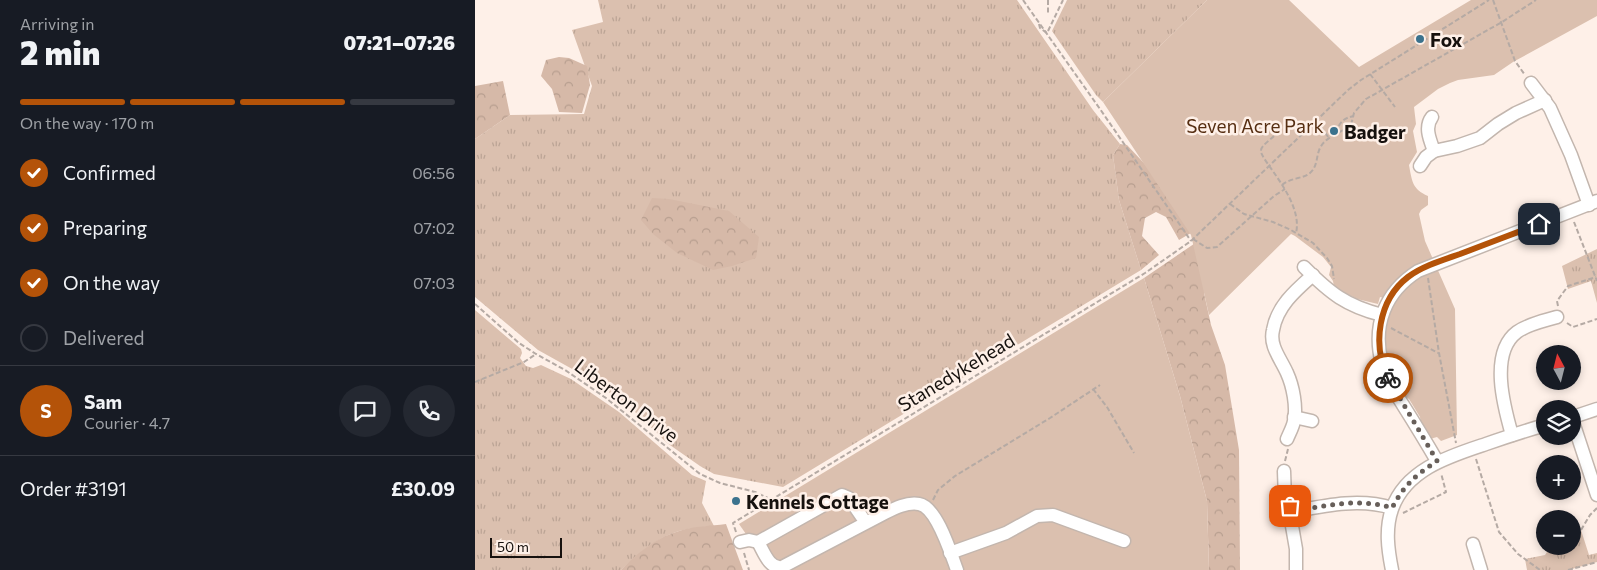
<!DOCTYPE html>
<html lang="en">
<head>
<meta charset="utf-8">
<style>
  :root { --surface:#171b24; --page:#242831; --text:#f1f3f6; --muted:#9ea1a6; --line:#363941; --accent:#b45309 }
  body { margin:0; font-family:Commissioner,sans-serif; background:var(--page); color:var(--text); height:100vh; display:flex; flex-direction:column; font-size:19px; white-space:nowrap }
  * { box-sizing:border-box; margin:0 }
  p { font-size:16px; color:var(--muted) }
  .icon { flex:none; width:28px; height:28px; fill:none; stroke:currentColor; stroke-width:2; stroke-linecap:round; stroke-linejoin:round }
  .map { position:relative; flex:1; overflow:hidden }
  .sheet { display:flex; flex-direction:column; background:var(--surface); width:475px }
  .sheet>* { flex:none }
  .needle { width:32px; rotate:353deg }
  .fabs { position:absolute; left:1061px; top:345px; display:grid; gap:10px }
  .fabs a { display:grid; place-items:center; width:45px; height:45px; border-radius:50%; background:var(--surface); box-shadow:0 2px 8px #0003; font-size:25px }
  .scale { position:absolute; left:15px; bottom:12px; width:72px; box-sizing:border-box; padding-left:5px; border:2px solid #16110e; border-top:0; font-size:14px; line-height:18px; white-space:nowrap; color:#16110e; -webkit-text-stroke:4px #fef0e8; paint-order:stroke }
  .pin { position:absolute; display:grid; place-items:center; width:42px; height:42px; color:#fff; margin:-21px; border-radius:10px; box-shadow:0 2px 8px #0006 }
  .courier { position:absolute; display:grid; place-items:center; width:50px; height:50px; margin:-25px; border:4px solid #b45309; border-radius:50%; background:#fff; color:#222; box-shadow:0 1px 6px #0007 }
  .headline em { font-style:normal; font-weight:800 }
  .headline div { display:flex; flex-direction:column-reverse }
  .headline { display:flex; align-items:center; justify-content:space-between; height:85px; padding:0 20px }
  h1 { font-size:32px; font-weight:800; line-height:38px }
  .bar { display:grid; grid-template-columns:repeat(4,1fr); gap:8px 5px; align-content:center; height:60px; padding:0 20px }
  .bar i { height:6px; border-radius:4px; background:var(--line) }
  .bar .current { background:var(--accent) }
  .bar p { grid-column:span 4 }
  .line { display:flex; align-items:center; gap:12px; padding:0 20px; border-top:1px solid var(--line) }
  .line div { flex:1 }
  .round { display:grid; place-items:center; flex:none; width:52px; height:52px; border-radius:26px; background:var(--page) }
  ol { padding:0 20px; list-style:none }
  li { display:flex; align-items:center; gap:15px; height:55px }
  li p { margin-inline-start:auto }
  li .icon { padding:5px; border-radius:50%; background:var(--accent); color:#fff; stroke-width:4 }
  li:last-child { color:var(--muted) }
  li i { width:28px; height:28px; border:2px solid var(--line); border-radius:50% }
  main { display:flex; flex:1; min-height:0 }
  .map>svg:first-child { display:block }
</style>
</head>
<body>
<main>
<section class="sheet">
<div class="headline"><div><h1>2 min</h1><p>Arriving in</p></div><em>07:21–07:26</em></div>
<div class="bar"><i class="current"></i><i class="current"></i><i class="current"></i><i></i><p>On the way · 170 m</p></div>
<ol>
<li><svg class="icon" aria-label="check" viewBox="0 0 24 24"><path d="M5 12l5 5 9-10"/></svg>Confirmed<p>06:56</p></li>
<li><svg class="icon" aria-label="check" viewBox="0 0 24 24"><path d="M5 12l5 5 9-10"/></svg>Preparing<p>07:02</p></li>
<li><svg class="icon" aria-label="check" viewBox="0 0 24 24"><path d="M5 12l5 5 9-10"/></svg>On the way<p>07:03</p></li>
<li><i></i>Delivered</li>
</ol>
<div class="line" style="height:90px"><b class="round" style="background:var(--accent);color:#fff">S</b><div><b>Sam</b><p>Courier · 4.7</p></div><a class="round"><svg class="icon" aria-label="chat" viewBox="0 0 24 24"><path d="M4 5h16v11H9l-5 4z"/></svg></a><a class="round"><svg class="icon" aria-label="phone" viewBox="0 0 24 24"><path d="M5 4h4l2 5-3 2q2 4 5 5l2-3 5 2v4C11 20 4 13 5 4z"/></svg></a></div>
<div class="line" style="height:65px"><div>Order #3191</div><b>£30.09</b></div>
</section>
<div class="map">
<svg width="1122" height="570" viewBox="0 0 1122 570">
  <defs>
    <pattern id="grass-tufts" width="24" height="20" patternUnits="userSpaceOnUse" patternTransform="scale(1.25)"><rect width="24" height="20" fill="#dbc0af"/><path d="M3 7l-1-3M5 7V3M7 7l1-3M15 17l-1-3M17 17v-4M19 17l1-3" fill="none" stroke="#bba495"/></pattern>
    <pattern id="forest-crowns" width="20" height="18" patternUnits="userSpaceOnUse" patternTransform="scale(1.25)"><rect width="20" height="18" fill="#d6b9a8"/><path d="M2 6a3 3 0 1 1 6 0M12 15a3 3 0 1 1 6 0" fill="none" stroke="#b79e8f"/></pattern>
  </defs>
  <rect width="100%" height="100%" fill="#fef0e8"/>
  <!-- grass -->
  <g fill="url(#grass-tufts)">
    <path d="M123,0H542L618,110L645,144L638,155L644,200L666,270L308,487L239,474L225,466L192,443L157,409L117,380L63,350L0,297V139L35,115L109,114L117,86L97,30L128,22Z"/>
    <path d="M592,0H732L628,102L621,95L577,31Z"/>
    <path d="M1122,249V303L1116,281L1093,289L1087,266Z"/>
    <path d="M0,310L46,349L47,353L45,358L51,366L58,368L66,365L96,379L144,412L217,475L231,481L227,503L239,526C228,527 215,528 204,531C181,538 163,554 146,570H0Z"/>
    <path d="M1106,530L1114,555L1122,553V562L1093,570H1052L1050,559L1070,555L1076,546H1098V533Z"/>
  </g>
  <!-- forest -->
  <g fill="url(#forest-crowns)">
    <path d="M84,57L94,58L112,66L115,85L107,113L84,112L77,89L66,76L71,60Z"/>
    <path d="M984,63L729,293L736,325L750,365L764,450L765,570H734L732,501L705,396L669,278Z"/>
    <path d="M28,81L35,115L0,139V86Z"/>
    <path d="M645,144L652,145L712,209L721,230L704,240L691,217L681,212L670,218L667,236L684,255L666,270L644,200L638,155Z"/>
    <path d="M177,198L194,199L254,211L284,237L281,258L257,266L238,270L202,253L178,234L166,220Z"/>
    <path d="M251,524L268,570H146C162,553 182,537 204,531C219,526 236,526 251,524Z"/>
  </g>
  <!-- park -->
  <g fill="#dbc0af">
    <path d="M732,0H814L884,67L996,0H1122V16L1038,62L1019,75L983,80L975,83L963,89L939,107L941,124L938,131L942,152L934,165C937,181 937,189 953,196V205L946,210L944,214L950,241L980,309L982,435L966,441L962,437L955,439L946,425L945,417L934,399L926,394L916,372L911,354L909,329L919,301L905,297L903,304L882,299L859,287L858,281L854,275L856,267L848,257L820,236L816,234L734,315L716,235L628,102Z"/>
    <path d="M669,278L705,396L732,501L734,570H296L264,524Z"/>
  </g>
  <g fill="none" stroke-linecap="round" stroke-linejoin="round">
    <!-- minor casing -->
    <g stroke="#c3b6ae" stroke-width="15">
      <g id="minor">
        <path d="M1056,83L1075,108L1096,155L1114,205"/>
        <path d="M957,117C949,127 955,140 959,151L982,146L1005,138L1023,124L1041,113L1070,100"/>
        <path d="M945,166L951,157L959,151"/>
        <path d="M829,267C855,293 871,306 907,315"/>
        <path d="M819,417L837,421"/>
        <path d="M1098,417L1122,409"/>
        <path d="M1098,422L1122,495"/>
        <path d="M1037,435C1029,407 1014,353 1042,332C1053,324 1069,321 1082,317"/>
        <path d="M812,439C814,434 818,427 819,421C822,407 818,386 812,373C806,359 794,346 798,330C802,306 821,290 838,275"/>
        <path d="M962,461C951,442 940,424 928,405C920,392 911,379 907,364C897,325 910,292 943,271L1122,201"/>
        <path d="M809,471L810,499L821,511L817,526L821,549V570"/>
        <path d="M821,511C852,505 886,498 917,508"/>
        <path d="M391,523L374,498L367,495L283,542C289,552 294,569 307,567L410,513C420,508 432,502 444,504C462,507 476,554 482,570"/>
        <path d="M265,542L274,540L283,542"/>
        <path d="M998,544L1006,570"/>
        <path d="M475,553L531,533L562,516L578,515L649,541"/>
        <path d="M917,570C913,550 910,529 917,509C931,469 975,456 1011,444C1031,437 1050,431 1070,425"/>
      </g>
    </g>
    <!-- path -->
    <g stroke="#b5aaa4" stroke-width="2" stroke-dasharray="5 2.5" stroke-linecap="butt">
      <path d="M548,0L625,109L716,241"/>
      <path d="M573,0V14"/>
      <path d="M1018,0L1040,61L1050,75"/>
      <path d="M564,24L565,28L572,33L588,0"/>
      <path d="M895,74L920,107"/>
      <path d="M841,121L854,138"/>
      <path d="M861,133C864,123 868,118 879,116"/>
      <path d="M799,136C795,140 787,145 786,150C783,158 829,200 821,233"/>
      <path d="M807,185C817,177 828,179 835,173C843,166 841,156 845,148C851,136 866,133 876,125L879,113L891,99L1027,22L1061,0"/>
      <path d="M755,204L769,214L798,222L816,230L838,243L852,258L857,266L859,279"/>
      <path d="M1099,222L1122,281"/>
      <path d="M718,239L732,248L742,247L799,196L810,189"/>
      <path d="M953,278L964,353L981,443"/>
      <path d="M0,304L44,343L61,354L90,370L131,398L225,474L245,483L280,492L295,499"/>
      <path d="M1083,306L1082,301L1093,286L1121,277"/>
      <path d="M1092,323L1098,327L1122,319"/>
      <path d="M916,328L963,353"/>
      <path d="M0,382L49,362L61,354"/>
      <path d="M618,389L632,407L659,453"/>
      <path d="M1001,459L1024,532L1043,554L1065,570"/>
      <path d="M810,461L813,449"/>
      <path d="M458,500L463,490L480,476L575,418L625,385"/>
      <path d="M928,513L971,492L966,473"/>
      <path d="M1106,530L1115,515L1122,508"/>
      <path d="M261,532L258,523L670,273L716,241L873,90L886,80L1014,0"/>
      <path d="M269,553L274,570"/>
      <path d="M1093,570L1122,562"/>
    </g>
    <!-- minor -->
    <use href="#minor" stroke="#fff" stroke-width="12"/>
  </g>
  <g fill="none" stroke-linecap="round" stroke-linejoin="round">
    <!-- done -->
    <path stroke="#675f5a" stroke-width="5" stroke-dasharray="0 9" d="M815,506L821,511C852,505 886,498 917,508C929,485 941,475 962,461L913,378"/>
    <!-- route -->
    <path stroke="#b45309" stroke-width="6" d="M913,378C897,345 903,300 933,277C948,266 968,260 985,254C1011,244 1038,234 1064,224"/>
  </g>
  <!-- markers -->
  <g fill="#3b728d" stroke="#fef0e8" stroke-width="2">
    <circle cx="945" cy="39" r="5"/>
    <circle cx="859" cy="131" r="5"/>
    <circle cx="261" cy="501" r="5"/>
  </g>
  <g text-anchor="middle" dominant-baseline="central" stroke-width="5" stroke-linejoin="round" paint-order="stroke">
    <!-- poi labels -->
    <g font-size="19" font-weight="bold" fill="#16110e" stroke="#fef0e8" text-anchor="start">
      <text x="955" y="39">Fox</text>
      <text x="869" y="131">Badger</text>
      <text x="271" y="501">Kennels Cottage</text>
    </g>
    <!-- park labels -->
    <g font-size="19" fill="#562e12" stroke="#fef0e8">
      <text x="780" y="125">Seven Acre Park</text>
    </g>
    <!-- street labels -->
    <g font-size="19" fill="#16110e" stroke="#fef0e8">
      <text transform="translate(481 372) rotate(-31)">Stanedykehead</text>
      <text transform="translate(152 400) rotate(37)">Liberton Drive</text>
    </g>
  </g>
</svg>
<div class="fabs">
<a><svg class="needle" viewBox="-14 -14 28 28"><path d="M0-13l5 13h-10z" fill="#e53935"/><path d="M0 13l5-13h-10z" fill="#9ea1a6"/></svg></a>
<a><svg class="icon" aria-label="layers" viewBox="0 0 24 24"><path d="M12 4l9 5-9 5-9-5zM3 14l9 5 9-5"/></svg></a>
<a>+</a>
<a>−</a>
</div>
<div class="scale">50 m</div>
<div class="pin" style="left:815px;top:506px;background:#ea580c"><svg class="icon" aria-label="bag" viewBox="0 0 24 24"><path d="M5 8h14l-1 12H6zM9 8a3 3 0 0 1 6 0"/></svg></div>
<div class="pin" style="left:1064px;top:224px;background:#1f2937"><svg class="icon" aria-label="home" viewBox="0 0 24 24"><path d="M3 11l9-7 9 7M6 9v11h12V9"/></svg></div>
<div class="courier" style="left:913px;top:378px"><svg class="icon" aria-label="bike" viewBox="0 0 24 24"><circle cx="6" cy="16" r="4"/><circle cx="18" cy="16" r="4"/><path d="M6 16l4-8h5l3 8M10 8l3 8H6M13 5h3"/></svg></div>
</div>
</main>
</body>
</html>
